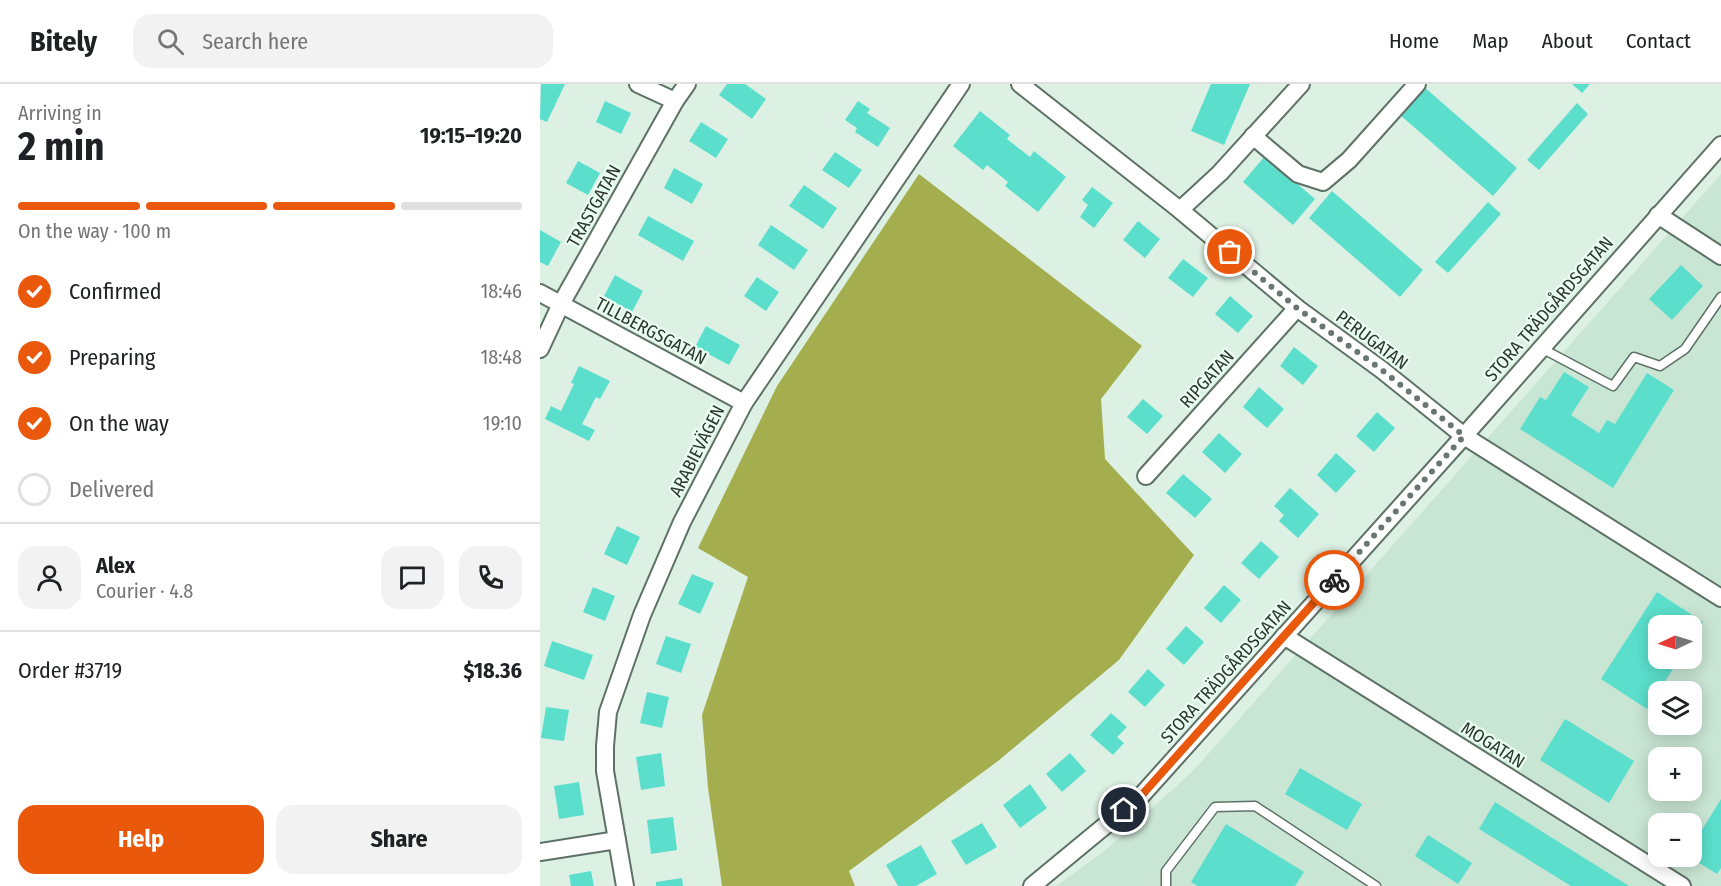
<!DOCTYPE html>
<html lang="en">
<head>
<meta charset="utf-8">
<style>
  :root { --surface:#fff; --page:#f2f2f2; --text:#202124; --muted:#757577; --line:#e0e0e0; --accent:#ea580c }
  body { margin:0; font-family:"Fira Sans Condensed",sans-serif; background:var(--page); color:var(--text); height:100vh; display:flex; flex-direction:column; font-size:22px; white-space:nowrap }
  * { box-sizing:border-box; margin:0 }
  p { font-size:20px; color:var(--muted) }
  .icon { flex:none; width:33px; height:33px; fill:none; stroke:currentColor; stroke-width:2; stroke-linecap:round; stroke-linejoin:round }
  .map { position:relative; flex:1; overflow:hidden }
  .details { display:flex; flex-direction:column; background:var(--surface); width:540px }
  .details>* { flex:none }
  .needle { width:39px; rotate:266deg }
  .fabs { position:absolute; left:1108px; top:531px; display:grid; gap:12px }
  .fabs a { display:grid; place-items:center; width:54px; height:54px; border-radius:12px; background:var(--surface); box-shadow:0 3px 15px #0003; font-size:30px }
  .pin { position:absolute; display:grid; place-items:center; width:51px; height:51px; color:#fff; margin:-26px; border:3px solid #fff; border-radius:50%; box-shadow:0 2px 6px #0007 }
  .courier { position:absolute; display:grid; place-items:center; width:60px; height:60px; margin:-30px; border:4px solid #ea580c; border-radius:50%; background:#fff; color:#222; box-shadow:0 2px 8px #0007 }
  .overview em { font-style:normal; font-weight:700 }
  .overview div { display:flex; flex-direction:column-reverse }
  .overview { display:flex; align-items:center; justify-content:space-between; height:102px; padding:0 18px }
  h1 { font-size:39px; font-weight:700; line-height:45px }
  .bar { display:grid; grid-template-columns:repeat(4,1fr); gap:9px 6px; align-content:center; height:72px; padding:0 18px }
  .bar i { height:8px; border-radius:4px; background:var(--line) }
  .bar .current { background:var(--accent) }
  .bar p { grid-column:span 4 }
  .line { display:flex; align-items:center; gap:15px; padding:0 18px; border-top:2px solid var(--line) }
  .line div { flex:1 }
  .round { display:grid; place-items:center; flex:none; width:63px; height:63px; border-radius:18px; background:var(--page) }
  ol { padding:0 18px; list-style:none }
  li { display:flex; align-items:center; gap:18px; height:66px }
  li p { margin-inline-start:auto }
  li .icon { padding:6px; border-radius:50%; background:var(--accent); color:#fff; stroke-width:4 }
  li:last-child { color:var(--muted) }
  li i { width:33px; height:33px; border:3px solid var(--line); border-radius:50% }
  .button { display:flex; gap:12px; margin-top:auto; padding:12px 18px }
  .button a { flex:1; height:69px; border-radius:18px; background:var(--accent); color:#fff; font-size:24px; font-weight:700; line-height:69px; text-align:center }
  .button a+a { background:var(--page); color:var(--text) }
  header { display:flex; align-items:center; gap:36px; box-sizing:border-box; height:84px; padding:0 30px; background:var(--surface); border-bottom:2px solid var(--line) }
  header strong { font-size:28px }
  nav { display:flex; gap:33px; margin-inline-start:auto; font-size:21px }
  .search { width:420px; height:54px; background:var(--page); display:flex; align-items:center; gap:15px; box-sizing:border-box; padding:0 21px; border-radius:18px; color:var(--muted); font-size:22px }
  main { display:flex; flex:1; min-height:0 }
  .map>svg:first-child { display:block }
</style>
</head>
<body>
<header>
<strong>Bitely</strong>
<div class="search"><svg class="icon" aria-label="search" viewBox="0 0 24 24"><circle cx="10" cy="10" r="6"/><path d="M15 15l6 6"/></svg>Search here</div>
<nav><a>Home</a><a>Map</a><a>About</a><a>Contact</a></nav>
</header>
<main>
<section class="details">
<div class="overview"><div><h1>2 min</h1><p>Arriving in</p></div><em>19:15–19:20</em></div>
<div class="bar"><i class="current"></i><i class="current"></i><i class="current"></i><i></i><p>On the way · 100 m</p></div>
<ol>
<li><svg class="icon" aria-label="check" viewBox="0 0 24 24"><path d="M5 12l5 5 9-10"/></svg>Confirmed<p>18:46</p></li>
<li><svg class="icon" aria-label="check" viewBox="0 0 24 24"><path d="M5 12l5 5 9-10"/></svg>Preparing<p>18:48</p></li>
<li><svg class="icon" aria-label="check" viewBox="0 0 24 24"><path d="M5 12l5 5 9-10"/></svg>On the way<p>19:10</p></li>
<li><i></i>Delivered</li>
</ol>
<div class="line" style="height:108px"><a class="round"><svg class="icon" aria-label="person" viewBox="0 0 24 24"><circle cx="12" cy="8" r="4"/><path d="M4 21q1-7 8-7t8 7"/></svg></a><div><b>Alex</b><p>Courier · 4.8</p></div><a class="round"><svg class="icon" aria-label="chat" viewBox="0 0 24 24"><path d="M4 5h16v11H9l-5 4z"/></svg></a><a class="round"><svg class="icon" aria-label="phone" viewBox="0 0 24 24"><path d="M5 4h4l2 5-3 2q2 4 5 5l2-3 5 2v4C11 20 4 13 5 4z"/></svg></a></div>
<div class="line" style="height:78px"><div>Order #3719</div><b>$18.36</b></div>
<div class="button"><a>Help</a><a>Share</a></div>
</section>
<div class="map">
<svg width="1181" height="802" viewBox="0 0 1181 802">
  <rect width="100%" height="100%" fill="#dcf1e4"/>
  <!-- built -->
  <path fill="#c9e5d4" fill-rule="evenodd" d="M1181,90V802H516L566,766L654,686ZM1119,542H1152V574H1119ZM1119,608H1152V640H1119ZM1119,674H1152V706H1119ZM1119,740H1152V772H1119Z"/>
  <!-- forest -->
  <path fill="#a5ae4f" d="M379,90L602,262L561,315L565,375L654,471L579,576L458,677L309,787L315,802H182L168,704L162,631L208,493L158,464L237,302Z"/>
  <!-- building -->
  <g fill="#5bdfcc">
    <path d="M1,0H25L7,38L0,35Z"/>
    <path d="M187,0H205L226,15L212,35L179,11Z"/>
    <path d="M671,0H710L684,61L651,47Z"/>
    <path d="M1032,0H1050L1042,9Z"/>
    <path d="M883,2L977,84L953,112L859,30Z"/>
    <path d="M65,17L91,29L81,50L56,38Z"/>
    <path d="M318,17L330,25L327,29L350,44L338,63L315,48L317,44L305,36Z"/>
    <path d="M1037,19L1048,30L999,86L987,76Z"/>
    <path d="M440,27L470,51L467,55L490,73L494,67L526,93L498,128L465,102L468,98L447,81L443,86L413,62Z"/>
    <path d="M161,38L188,55L176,74L149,57Z"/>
    <path d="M295,68L322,86L309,104L282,86Z"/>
    <path d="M725,72L775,115L753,141L703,98Z"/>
    <path d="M38,77L60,89L48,111L26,99Z"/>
    <path d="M134,84L163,100L152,120L124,104Z"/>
    <path d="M264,101L297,124L283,145L249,122Z"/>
    <path d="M552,103L573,119L554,144L540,133L548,121L542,116Z"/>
    <path d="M792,107L883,186L860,213L769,134Z"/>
    <path d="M948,118L961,130L908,189L895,178Z"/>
    <path d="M108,132L154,157L143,177L98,151Z"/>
    <path d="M598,137L620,155L605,174L583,156Z"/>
    <path d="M231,141L268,166L254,186L218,161Z"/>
    <path d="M0,146L21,158L8,182L0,178Z"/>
    <path d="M643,175L668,194L653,213L628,194Z"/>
    <path d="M1141,181L1163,202L1132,236L1109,215Z"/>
    <path d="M75,191L103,207L92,228L64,212Z"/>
    <path d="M217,193L239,208L226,227L204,212Z"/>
    <path d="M690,212L713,232L698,249L675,230Z"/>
    <path d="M166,242L200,261L189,281L155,263Z"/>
    <path d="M754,263L778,282L763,301L740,282Z"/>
    <path d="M39,282L70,297L60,315L56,313L42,340L55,346L49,357L5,335L11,322L21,327L34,300L31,299Z"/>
    <path d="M1024,288L1049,303L1031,331L1059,349L1067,336L1075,340L1107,289L1134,306L1073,404L980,345L1000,313L1006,316Z"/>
    <path d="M719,303L744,325L727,344L703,323Z"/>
    <path d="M603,315L623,332L607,350L587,333Z"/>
    <path d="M837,328L855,344L834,368L816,352Z"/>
    <path d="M679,349L702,370L685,389L662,368Z"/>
    <path d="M796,369L816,387L796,409L777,391Z"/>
    <path d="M643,390L672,415L655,434L626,409Z"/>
    <path d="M750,404L779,430L758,454L739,437L744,431L734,422Z"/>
    <path d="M77,442L100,453L87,481L64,470Z"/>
    <path d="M721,457L739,473L719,495L701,479Z"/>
    <path d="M152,490L174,499L160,530L138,520Z"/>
    <path d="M684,501L701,516L681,539L664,524Z"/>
    <path d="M53,503L75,512L65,537L43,528Z"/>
    <path d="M1117,508L1163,538L1152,555V542H1119V574H1140L1107,625L1061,595Z"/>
    <path d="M646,542L664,558L644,581L626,565Z"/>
    <path d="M126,552L151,560L141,589L116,580Z"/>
    <path d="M12,557L53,571L44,596L4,582Z"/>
    <path d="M608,585L625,601L605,623L588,608Z"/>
    <path d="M107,608L129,613L122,644L100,639Z"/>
    <path d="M6,623L29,626L24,657L1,654Z"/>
    <path d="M571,629L587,643L577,653L584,659L573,671L550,651Z"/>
    <path d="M1025,635L1094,677L1069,719L1000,676Z"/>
    <path d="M121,669L125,702L101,706L96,673Z"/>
    <path d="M530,669L546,687L522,708L506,690Z"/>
    <path d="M760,684L822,720L807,746L745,710Z"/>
    <path d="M39,698L44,731L19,735L14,702Z"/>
    <path d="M490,700L507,724L480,744L463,721Z"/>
    <path d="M1181,715V784L1177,790L1148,772H1152V762Z"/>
    <path d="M955,718L1089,802H1031L939,745Z"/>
    <path d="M133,733L137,766L111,770L107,736Z"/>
    <path d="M442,739L457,763L426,781L411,757Z"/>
    <path d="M686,740L764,788L755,802H658L651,798Z"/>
    <path d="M888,751L932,779L918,800L875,772Z"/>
    <path d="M381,761L397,790L376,802H358L346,781Z"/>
    <path d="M51,787L54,802H31L29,791Z"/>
    <path d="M142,794L143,802H116V798Z"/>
  </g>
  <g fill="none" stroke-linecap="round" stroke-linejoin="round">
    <!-- lane casing -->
    <g stroke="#5e7166" stroke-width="11">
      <g id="lane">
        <path d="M1001,264L1073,302L1094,273L1120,282L1145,265L1181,213"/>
        <path d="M626,802V787L675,723L715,722L836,802"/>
      </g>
    </g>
    <!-- street casing -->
    <g stroke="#5e7166" stroke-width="20">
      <g id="street">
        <path d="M98,0L135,17"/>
        <path d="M480,0L640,126L757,224L842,286L924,352L1181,514"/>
        <path d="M713,52L758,90L783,98L809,76L877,0"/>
        <path d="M640,126L680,89L761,0"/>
        <path d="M1118,131L1181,172"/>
        <path d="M0,209L204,319"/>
        <path d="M0,265L21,220L135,17L147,0"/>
        <path d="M606,392L757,224"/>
        <path d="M744,552L1142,802"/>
        <path d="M0,768L77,756"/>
        <path d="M85,802L65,687V662L68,628L102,531L142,438L204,319L421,0"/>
        <path d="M492,802L601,712L924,352L1181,61"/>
      </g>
    </g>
    <!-- lane -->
    <use href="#lane" stroke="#fff" stroke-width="8"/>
    <!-- street -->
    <use href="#street" stroke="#fff" stroke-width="16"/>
  </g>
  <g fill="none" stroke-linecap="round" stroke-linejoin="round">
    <!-- done -->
    <path stroke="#6a7770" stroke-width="6" stroke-dasharray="0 10.8" d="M690,168L757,224L842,286L924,352L794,496"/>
    <!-- route -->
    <path stroke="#ea580c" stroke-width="8" d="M584,726L601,712L794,496"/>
  </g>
  <g text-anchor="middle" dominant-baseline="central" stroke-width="4.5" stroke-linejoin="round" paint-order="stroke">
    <!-- street labels -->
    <g font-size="18" fill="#2d3631" stroke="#e9fef1">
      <text transform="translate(54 122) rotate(-61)">TRASTGATAN</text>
      <text transform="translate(1009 225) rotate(-49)">STORA TRÄDGÅRDSGATAN</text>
      <text transform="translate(111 247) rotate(28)">TILLBERGSGATAN</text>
      <text transform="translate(832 256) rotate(37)">PERUGATAN</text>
      <text transform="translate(667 295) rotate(-48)">RIPGATAN</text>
      <text transform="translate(157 367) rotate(-63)">ARABIEVÄGEN</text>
      <text transform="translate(686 588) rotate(-48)">STORA TRÄDGÅRDSGATAN</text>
      <text transform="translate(953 661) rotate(32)">MOGATAN</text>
    </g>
  </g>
</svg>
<div class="fabs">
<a><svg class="needle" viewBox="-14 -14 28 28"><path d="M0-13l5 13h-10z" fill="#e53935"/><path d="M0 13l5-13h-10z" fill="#757577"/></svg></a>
<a><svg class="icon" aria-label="layers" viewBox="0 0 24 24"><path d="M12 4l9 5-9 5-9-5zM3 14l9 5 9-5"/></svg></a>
<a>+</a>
<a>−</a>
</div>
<div class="pin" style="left:690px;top:168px;background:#ea580c"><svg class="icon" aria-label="bag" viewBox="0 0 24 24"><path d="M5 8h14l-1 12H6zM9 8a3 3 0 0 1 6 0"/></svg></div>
<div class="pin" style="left:584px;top:726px;background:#1f2937"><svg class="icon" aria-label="home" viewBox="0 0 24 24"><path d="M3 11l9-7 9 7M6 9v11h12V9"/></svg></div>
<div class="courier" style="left:794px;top:496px"><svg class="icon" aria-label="bike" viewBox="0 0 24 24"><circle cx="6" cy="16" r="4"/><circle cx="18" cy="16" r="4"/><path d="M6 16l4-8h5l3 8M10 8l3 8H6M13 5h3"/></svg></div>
</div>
</main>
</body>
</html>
